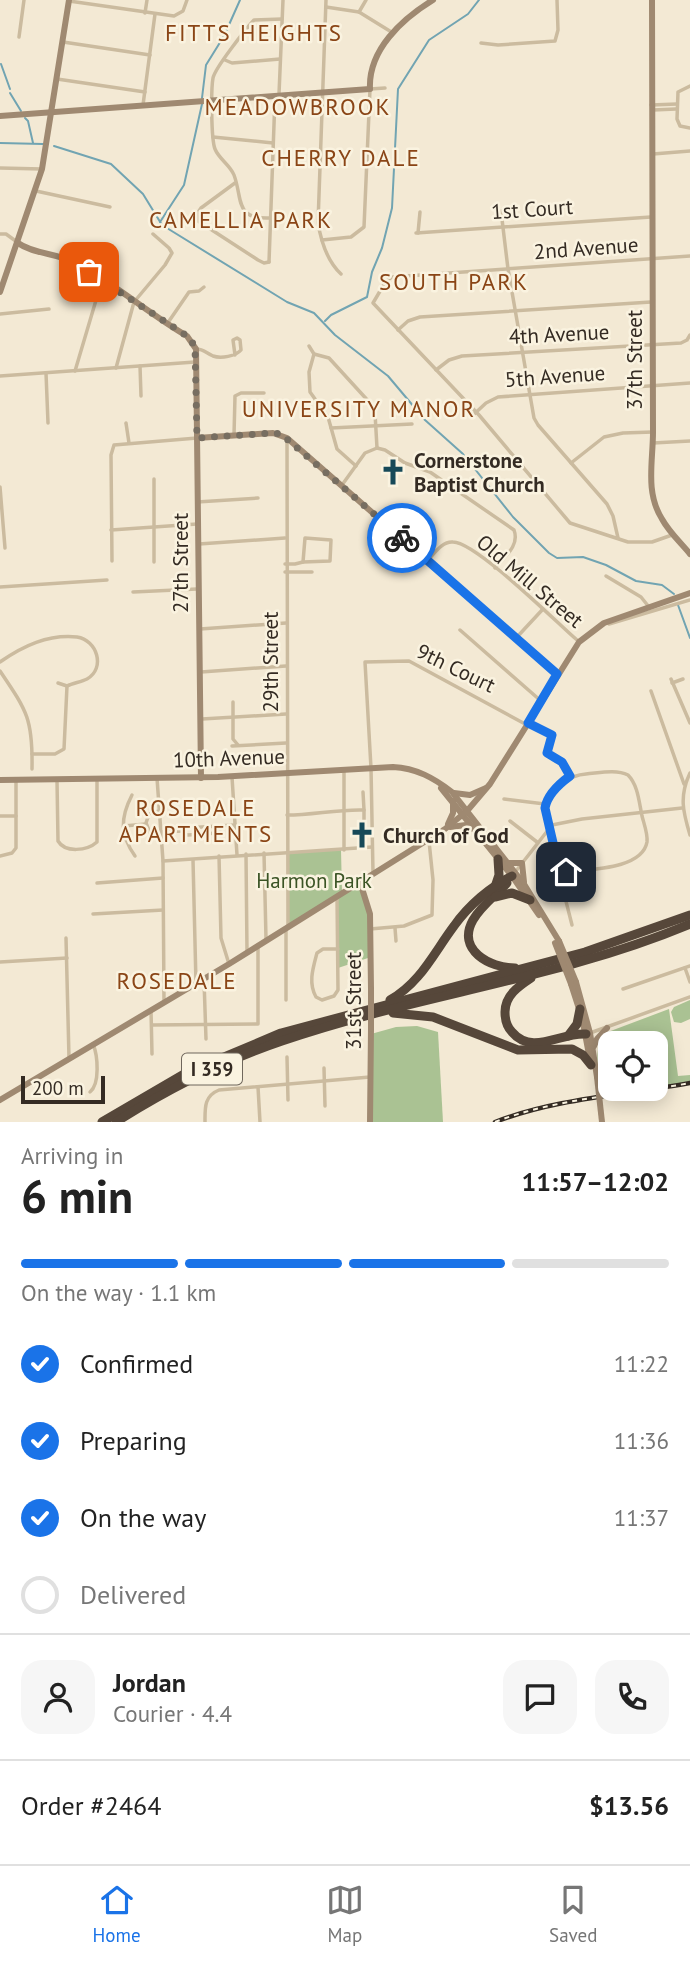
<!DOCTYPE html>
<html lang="en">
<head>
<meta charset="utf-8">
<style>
  :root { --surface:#fff; --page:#f6f6f6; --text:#222; --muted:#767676; --line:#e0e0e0; --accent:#1a73e8 }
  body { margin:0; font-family:"PT Sans",sans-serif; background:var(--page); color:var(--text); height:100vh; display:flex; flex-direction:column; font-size:26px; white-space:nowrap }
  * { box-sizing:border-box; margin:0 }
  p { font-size:23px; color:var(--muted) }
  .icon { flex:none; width:38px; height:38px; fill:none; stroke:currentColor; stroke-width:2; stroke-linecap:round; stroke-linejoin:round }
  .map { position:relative; height:1122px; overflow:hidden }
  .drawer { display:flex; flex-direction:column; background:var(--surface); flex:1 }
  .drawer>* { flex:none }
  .controls { position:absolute; left:598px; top:1031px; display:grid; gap:14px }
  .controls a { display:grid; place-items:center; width:70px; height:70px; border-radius:14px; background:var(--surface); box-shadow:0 4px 18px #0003; font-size:35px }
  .scale { position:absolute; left:21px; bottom:18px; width:84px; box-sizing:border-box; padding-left:7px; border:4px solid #342b23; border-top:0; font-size:19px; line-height:24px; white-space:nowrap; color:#342b23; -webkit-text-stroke:5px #faf3e0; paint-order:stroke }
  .pin { position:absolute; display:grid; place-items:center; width:60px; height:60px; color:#fff; margin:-30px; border-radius:14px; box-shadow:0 4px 10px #0006 }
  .courier { position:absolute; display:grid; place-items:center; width:70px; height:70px; margin:-35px; border:5px solid #1a73e8; border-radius:50%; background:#fff; color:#222; box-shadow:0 2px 9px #0007 }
  .head em { font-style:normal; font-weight:600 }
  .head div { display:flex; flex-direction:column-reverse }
  .head { display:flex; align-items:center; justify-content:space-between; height:119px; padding:0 21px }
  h1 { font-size:46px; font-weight:600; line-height:52px }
  .bar { display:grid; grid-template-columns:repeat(4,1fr); gap:10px 7px; align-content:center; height:84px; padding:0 21px }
  .bar i { height:9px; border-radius:5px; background:var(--line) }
  .bar .current { background:var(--accent) }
  .bar p { grid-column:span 4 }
  .line { display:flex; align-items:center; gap:18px; padding:0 21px; border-top:2px solid var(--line) }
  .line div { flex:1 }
  .round { display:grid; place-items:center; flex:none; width:74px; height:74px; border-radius:21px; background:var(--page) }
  ol { padding:0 21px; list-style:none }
  li { display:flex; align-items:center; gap:21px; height:77px }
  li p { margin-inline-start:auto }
  li .icon { padding:7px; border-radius:50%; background:var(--accent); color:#fff; stroke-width:4 }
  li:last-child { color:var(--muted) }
  li i { width:38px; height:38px; border:4px solid var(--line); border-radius:50% }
  .menu { display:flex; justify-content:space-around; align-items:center; height:98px; border-top:2px solid var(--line); background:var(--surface); font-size:19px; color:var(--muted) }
  .menu a { display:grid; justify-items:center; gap:4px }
  .menu .current { color:var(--accent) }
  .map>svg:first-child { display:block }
</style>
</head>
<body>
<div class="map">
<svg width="690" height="1122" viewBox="0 0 690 1122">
  <rect width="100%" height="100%" fill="#f3e9d4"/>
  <!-- green -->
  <g fill="#aac293">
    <path d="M341,850L342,892L360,882L367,901L371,957L338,968L337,897L288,927L287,852Z"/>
    <path d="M690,1000V1019L681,1023L674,1022L671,1012L674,1007Z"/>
    <path d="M669,1009L678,1076L690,1075V1082L656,1087V1043H611V1088L649,1089L602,1096C600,1075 590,1047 608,1032Z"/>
    <path d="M417,1026L438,1032L443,1122H369L371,1034L396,1027Z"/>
  </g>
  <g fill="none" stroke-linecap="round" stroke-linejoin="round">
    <!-- stream -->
    <g stroke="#71a4b2" stroke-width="2">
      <path d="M1,64L10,89"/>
      <path d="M10,93L21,111"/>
      <path d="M202,98L206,65L224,36L240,0"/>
      <path d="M25,118L28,121L33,143"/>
      <path d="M0,143L43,144"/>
      <path d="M54,146L111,164L143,194L162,225L287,302L314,313L335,335L388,376L425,420L463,454L513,517L549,553L557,558L583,557L606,565L636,581L662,585L674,594"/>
      <path d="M160,222L184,185L202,104"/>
      <path d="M325,321L331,315L367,297L372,272L382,248L392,208L398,89L429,40L468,14L479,0"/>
      <path d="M678,605L690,638"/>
    </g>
    <!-- street -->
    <g stroke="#cbbb9f" stroke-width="3.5">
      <path d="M326,0L318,223C321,241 327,261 341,274"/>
      <path d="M69,1L174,16L183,11L187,0"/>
      <path d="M326,7L359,12L393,33"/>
      <path d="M359,12L366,0"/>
      <path d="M145,13L147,0"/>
      <path d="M19,37L24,0"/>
      <path d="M63,42L150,55"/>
      <path d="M481,43L498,45L555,41L558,30L557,0"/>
      <path d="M225,60L232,63L280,59"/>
      <path d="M57,79L145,92"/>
      <path d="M690,86L678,92L677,119L680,126L690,128"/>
      <path d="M279,94L283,0"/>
      <path d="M143,105L155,14"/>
      <path d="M651,105L677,104"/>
      <path d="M653,110L676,109"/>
      <path d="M213,137L273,143"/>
      <path d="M653,154L690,151"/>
      <path d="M0,168L42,169"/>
      <path d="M235,183L201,208L197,214L198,221L258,260L264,263L269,262"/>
      <path d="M36,191L110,207"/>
      <path d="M501,211L508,269L534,418L538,425L607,504L613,516L618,538"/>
      <path d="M271,218C234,220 243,199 234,175C230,165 219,159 215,149C211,139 211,89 213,78C215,68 245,30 254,20L282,19"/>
      <path d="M416,233L651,217"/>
      <path d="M418,233L420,212"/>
      <path d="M0,234H6L17,242"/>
      <path d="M322,240L351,237L364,227L370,89L385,88"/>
      <path d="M269,262L275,97"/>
      <path d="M0,314L49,309"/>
      <path d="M167,324L189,292L199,291L204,287"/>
      <path d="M398,330L408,321L420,317L651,302"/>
      <path d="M309,346L314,354"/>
      <path d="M196,349C204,349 206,353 213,356C221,359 236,356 241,350L240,340L237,338L233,340L235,355"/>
      <path d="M140,366L141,396"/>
      <path d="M116,368L134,302L165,265L172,253L169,248L153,234"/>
      <path d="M436,370L449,360L462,356L681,343L687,340L690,335"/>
      <path d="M75,371L102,280"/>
      <path d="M46,373L48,423"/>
      <path d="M0,376L195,362"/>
      <path d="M471,417L486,403L498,397L690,383"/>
      <path d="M126,423L129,443"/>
      <path d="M331,428L412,424"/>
      <path d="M234,435L235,396L241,393H264"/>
      <path d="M287,440L288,925"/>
      <path d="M653,443L690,441"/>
      <path d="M377,448L385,450L405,463L430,472L514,530C520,546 504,557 495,568"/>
      <path d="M571,463L604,437L623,433L653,432"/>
      <path d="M356,466L337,449L328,417L310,392L309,372L314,354L329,358L371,404L375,413L377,448"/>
      <path d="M154,479V562"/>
      <path d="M342,485L365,453L377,448"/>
      <path d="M0,487L5,548"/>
      <path d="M197,502L258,498"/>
      <path d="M391,529L409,510"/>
      <path d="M111,530L197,524"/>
      <path d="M672,535L652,542H628L570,523L479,415L373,303L386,281L392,277L690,256"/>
      <path d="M305,538L331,540L330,561L303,562Z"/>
      <path d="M199,544L285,538"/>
      <path d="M112,561L111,455L114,445L197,438"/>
      <path d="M427,561C434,554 442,541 453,542C476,542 557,623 578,641"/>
      <path d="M285,564H295L303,562"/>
      <path d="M285,572H312"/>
      <path d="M606,576L641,597L649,607"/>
      <path d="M0,587L107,580"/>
      <path d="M133,592L197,589"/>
      <path d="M609,624L690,600"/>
      <path d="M200,629L286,623"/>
      <path d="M460,630L541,701"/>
      <path d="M517,637L543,609"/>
      <path d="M0,662C23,646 48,634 77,637C97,640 106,668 87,679C81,682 73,683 67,686L64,749L55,754H32"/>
      <path d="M0,671C27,711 33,719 32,769"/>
      <path d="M201,672L286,666"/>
      <path d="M671,679L690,723"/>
      <path d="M58,683L67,686"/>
      <path d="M672,683L683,679"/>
      <path d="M651,691L684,784"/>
      <path d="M233,702V739L238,745"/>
      <path d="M202,719L286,714"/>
      <path d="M528,723L552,735L547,753L562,762L570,777"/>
      <path d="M232,746L286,743"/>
      <path d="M690,773C679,796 683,812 690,835"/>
      <path d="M232,777L237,855"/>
      <path d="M157,778L163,861L164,1002"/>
      <path d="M57,780L58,841C65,853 87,851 97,842V779"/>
      <path d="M363,792L364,810"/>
      <path d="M132,795C120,818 120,835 135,856"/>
      <path d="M504,799L545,804"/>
      <path d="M159,811L149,814L146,823L150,833L161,836"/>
      <path d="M287,815C313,815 338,809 364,810V827"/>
      <path d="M0,816H16"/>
      <path d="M510,821L537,842"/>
      <path d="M124,826L146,824"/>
      <path d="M183,831V834L188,835L217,833L223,826"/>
      <path d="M161,832L183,831L185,828L235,825"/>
      <path d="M344,850V770"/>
      <path d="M264,853L266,939"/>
      <path d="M246,854L247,952"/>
      <path d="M0,856L12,853L16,848V780"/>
      <path d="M219,856L221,938L229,964"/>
      <path d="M193,860L196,984"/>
      <path d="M163,861L372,847"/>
      <path d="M516,871L552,825L582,819L682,808"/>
      <path d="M373,873L371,768L365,662L409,661L527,725"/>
      <path d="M560,873C583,869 642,871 647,842C648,834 644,824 642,816C639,802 638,785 628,775C616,769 599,773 586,774C570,775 550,788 545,804C543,813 568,909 572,925"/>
      <path d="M97,883L163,878"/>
      <path d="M337,896L338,990L334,996L322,1000L316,997C308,983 313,968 317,953L323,949H338"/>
      <path d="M93,914L163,910"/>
      <path d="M395,928L396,941"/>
      <path d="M370,929L404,926L432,915L433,880L429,841"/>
      <path d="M66,938L69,1058"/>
      <path d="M0,962L67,958"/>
      <path d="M685,968L690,982"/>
      <path d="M204,980L206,1039"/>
      <path d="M623,989L690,966"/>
      <path d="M286,1000V929"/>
      <path d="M151,1010L152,1054"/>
      <path d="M152,1025L258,1024V948"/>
      <path d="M590,1033L690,997"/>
      <path d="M287,1057L288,1100"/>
      <path d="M324,1068L325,1106"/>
      <path d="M258,1087L260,1122"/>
      <path d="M90,1092C100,1084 98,1056 93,1044"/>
      <path d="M205,1122C205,1108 204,1096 219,1090L370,1077"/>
    </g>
    <!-- secondary -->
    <g stroke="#9f8971" stroke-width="6">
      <path d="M652,0L653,432C653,462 645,492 662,519C669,532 681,543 690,554"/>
      <path d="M0,116L370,89C368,50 402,19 433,0"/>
      <path d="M18,243C33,254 56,253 74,262C114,283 149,314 187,336L196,349L201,778"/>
      <path d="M0,292L42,169L69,0"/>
      <path d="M197,438L273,433L287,438L557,674"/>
      <path d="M0,780L218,777L393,767C416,768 434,778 452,792L524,884L559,941"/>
      <path d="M441,788L512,876L539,915"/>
      <path d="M454,793L470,795L486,788"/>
      <path d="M448,824L453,813V801"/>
      <path d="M450,827L466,825L473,829"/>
      <path d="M508,863H522L524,882"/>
      <path d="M360,882L370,914L371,989"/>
      <path d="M576,982L590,1033L597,1077"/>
      <path d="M571,984L582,1018L590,1060"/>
      <path d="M594,1046L597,1039L607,1028"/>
      <path d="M0,1100L229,964L445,829L467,811L490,784L579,642L604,623L690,593"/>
      <path d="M370,1122L371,1029"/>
    </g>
    <!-- highway -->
    <g stroke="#56473a" stroke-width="9">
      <path d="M507,883C496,895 481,906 473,920C456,950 490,968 515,968"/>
      <path d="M496,884L499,875L498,859"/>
      <path d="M495,897L512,893L530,900"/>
      <path d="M531,978C519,986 505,995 505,1012C505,1019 507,1027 512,1032C532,1056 561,1032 586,1034"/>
      <path d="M390,1000C421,982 433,954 454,926C468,906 491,886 512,876"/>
      <path d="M393,1013L433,1017L518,1050L572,1049L583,1055L591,1065"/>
      <path d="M568,1036L577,1024L580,1009"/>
      <path d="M102,1122L186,1073L281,1033L585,952L690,915"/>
      <path d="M116,1122C168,1089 223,1061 282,1041C416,995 559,979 690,924"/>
    </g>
    <!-- rail casing -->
    <g stroke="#342b23" stroke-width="4.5">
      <path id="rail" d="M495,1122C557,1098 625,1095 690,1083"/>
    </g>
    <!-- rail -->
    <use href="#rail" stroke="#faf3e0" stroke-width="2" stroke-dasharray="5" stroke-linecap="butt"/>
    <!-- secondary-bridge -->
    <g stroke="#9f8971" stroke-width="6">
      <path d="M559,941L576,982"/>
      <path d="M555,943L571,984"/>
      <path d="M371,989V1029"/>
      <path d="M597,1077L602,1122"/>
    </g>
  </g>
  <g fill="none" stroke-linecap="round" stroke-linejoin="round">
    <!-- done -->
    <path stroke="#776e61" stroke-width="7" stroke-dasharray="0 12.6" d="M89,272L187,336L195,346L197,438L274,433L281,434L402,538"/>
    <!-- route -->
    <path stroke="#1a73e8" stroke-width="9" d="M402,538L557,674L528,723L552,735L547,753L562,762L570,776C559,784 547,796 545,808L560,873L566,872"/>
  </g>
  <!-- icons -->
  <defs>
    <g id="church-bare" transform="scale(2.1)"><path d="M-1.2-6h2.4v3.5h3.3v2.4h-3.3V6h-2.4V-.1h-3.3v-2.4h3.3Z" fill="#164958" stroke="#faf3e0" stroke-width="2.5" paint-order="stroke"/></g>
  </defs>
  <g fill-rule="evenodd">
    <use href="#church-bare" x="393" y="472"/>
    <use href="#church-bare" x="362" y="835"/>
  </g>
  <g text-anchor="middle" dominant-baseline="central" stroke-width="5" stroke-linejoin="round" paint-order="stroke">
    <!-- shield labels -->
    <rect fill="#faf3e0" stroke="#6f675c" stroke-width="2" x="182" y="1053.5" width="60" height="31" rx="5"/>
    <g font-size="19" font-weight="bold" fill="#342b23">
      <text x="212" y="1069">I 359</text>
    </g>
    <!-- street labels -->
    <g font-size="21" fill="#342b23" stroke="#faf3e0">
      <text transform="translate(532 209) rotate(-4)">1st Court</text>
      <text transform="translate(586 248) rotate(-4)">2nd Avenue</text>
      <text transform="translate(559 334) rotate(-3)">4th Avenue</text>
      <text transform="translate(634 360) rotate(-90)">37th Street</text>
      <text transform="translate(555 376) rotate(-4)">5th Avenue</text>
      <text transform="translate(180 563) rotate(-90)">27th Street</text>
      <text transform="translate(530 581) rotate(40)">Old Mill Street</text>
      <text transform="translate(270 662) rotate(-90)">29th Street</text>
      <text transform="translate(456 668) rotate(26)">9th Court</text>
      <text transform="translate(229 758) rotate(-2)">10th Avenue</text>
      <text transform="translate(353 1001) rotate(-90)">31st Street</text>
    </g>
    <!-- poi labels -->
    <g font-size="21" font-weight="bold" fill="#342b23" stroke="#faf3e0" text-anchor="start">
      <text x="414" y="460">Cornerstone<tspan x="414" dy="24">Baptist Church</tspan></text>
      <text x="383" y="835">Church of God</text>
    </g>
    <!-- park labels -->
    <g font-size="21" fill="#3b5425" stroke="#faf3e0">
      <text x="314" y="880">Harmon Park</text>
    </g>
    <!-- neighbourhood labels -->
    <g font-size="23" letter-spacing="2" fill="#8a4516" stroke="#faf3e0">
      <text x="254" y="32">FITTS HEIGHTS</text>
      <text x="298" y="106">MEADOWBROOK</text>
      <text x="341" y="157">CHERRY DALE</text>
      <text x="241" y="219">CAMELLIA PARK</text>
      <text x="454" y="281">SOUTH PARK</text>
      <text x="359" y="408">UNIVERSITY MANOR</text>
      <text x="196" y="807">ROSEDALE<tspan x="196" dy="26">APARTMENTS</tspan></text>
      <text x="177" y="980">ROSEDALE</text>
    </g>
  </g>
</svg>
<div class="controls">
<a><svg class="icon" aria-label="locate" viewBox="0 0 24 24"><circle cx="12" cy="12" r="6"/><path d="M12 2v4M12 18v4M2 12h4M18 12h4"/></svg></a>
</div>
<div class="scale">200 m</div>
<div class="pin" style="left:89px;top:272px;background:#ea580c"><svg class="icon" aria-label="bag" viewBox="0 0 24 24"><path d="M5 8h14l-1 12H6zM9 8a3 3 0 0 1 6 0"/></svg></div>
<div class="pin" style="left:566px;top:872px;background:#1f2937"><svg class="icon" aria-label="home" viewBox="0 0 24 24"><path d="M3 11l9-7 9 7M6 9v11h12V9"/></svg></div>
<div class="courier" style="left:402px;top:538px"><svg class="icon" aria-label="bike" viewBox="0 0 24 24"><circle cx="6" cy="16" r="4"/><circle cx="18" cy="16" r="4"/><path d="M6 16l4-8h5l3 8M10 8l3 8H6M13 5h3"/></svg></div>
</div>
<section class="drawer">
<div class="head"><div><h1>6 min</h1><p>Arriving in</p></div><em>11:57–12:02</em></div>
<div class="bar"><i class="current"></i><i class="current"></i><i class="current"></i><i></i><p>On the way · 1.1 km</p></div>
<ol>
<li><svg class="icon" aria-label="check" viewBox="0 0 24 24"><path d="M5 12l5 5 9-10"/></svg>Confirmed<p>11:22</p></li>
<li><svg class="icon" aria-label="check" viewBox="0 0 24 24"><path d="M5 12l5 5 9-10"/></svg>Preparing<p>11:36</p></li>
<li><svg class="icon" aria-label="check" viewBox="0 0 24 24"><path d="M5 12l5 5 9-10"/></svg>On the way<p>11:37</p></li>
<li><i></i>Delivered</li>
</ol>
<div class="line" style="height:126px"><a class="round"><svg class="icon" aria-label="person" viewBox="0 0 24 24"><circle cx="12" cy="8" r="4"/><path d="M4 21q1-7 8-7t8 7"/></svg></a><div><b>Jordan</b><p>Courier · 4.4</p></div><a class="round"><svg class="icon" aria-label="chat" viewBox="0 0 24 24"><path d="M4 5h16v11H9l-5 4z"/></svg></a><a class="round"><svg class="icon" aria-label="phone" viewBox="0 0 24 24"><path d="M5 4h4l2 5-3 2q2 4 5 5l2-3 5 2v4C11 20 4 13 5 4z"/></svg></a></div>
<div class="line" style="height:91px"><div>Order #2464</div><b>$13.56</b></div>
</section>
<nav class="menu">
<a class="current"><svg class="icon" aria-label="home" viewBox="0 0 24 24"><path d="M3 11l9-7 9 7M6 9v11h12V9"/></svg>Home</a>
<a><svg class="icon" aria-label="map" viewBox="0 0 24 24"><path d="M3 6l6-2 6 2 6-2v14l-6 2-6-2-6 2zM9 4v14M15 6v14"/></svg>Map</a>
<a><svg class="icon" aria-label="saved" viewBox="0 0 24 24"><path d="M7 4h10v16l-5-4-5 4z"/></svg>Saved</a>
</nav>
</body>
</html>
